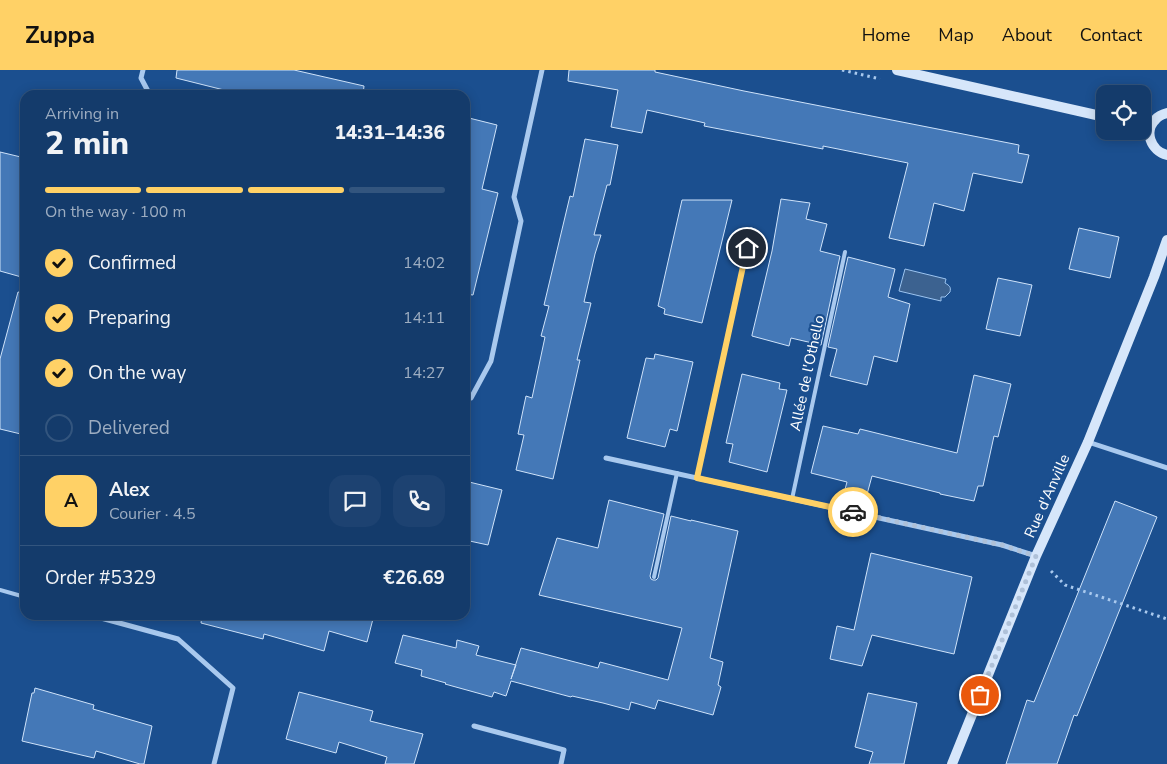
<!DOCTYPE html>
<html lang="en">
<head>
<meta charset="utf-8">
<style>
  :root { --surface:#143b6b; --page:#1d4271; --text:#f1f3f6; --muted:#9dadc1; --line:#33557e; --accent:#ffd166 }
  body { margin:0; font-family:"Nunito Sans",sans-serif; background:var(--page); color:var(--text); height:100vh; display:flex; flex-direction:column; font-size:19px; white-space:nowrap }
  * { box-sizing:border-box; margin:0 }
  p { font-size:16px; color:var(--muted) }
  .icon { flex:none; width:28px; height:28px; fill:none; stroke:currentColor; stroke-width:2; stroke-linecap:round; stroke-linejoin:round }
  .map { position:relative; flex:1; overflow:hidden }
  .side { position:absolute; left:20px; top:20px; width:450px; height:530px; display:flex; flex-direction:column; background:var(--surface); border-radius:15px; box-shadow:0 2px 12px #0003,0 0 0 1px var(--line) }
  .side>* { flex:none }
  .tools { position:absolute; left:1096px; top:15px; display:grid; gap:10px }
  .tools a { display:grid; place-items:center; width:55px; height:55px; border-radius:10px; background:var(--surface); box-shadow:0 2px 12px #0003,0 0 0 1px var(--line); font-size:25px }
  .pin { position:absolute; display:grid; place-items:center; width:42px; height:42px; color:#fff; margin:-21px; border:2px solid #fff; border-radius:50%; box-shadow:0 1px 5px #0007 }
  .courier { position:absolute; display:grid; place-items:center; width:50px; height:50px; margin:-25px; border:4px solid #ffd166; border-radius:50%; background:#fff; color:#222; box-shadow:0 1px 6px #0007 }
  .head em { font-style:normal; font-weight:800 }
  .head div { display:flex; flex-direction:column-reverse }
  .head { display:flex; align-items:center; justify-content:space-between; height:85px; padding:0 25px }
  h1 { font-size:32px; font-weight:800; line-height:38px }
  .bar { display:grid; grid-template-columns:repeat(4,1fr); gap:8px 5px; align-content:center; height:60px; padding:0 25px }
  .bar i { height:6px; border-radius:4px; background:var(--line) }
  .bar .current { background:var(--accent) }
  .bar p { grid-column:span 4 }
  .line { display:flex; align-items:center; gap:12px; padding:0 25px; border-top:1px solid var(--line) }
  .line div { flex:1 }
  .round { display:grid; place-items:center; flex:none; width:52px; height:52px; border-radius:15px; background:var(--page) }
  ol { padding:0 25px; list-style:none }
  li { display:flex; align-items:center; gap:15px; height:55px }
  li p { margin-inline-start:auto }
  li .icon { padding:5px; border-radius:50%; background:var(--accent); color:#111; stroke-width:4 }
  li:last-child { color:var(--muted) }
  li i { width:28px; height:28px; border:2px solid var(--line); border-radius:50% }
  header { display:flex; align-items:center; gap:30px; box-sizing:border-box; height:70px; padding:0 25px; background:var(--accent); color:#111 }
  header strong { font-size:24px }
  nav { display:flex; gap:28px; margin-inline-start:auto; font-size:18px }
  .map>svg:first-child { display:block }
</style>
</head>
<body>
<header>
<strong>Zuppa</strong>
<nav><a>Home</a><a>Map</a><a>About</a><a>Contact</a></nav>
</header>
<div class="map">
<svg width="1167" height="694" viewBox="0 0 1167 694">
  <rect width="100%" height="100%" fill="#1b4f8f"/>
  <!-- water -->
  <path fill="#3c6290" stroke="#9cc4f0" d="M905,199L946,209L945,213C950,216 951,217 950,222L945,227H941V231L899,221Z"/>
  <!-- building -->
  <g fill="#4478b7" stroke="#cfe3fa">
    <path d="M177,0H294L364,16L363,25H244L176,8Z"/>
    <path d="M569,0H655V2L744,21L1019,75L1018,83L1029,85L1022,113L973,103L964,141L934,133L924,176L889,168L908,93L823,76V79L704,56L705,53L647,40L642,63L611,57L618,20L568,11Z"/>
    <path d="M465,47L497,55L482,119L498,123L473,225L465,224Z"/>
    <path d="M585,69L618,75L610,115H607L594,165H601L595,184L584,232L591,233L577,290H580L553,409L516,400L524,365L518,364L526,326L532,328L545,267L541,266L549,236L544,235L570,126L573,127Z"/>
    <path d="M0,82L25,88V208L0,201Z"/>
    <path d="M781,129L810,133L806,149L827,154L820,181L840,186L821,275L791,268L789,276L752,266V265L772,181Z"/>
    <path d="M682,130H732L702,253L664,244L665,239L658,236Z"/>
    <path d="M1079,158L1119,167L1110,208L1069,199Z"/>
    <path d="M848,187L895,199L888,227L910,234L897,292L874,286L867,315L830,306L837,279L828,277Z"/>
    <path d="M998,208L1032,215L1020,266L986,259Z"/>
    <path d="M18,222L25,223V365L0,359V289Z"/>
    <path d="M655,284L693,292L677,361L670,359L665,377L627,368L646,288L654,289Z"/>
    <path d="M742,304L780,313L779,319L787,320L767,402L729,392L733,374L726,373Z"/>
    <path d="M974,305L1011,314L998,367L994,366L983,416H978L974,431L940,424V423L872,406L866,428L844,423L847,412L811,403L823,356L858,364L860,359L957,383Z"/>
    <path d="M465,411L502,420L488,475L465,470Z"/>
    <path d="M609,430L664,444L650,506L651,509L653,510H656L658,508L671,446L691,451V450L738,461L710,588L723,592L718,615L721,617L713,645L658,630L655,639L631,632L629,640L603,633L572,626L571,627L511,611L506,626L494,622L492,627L445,614L446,613L421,606L422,600L395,593L403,565L456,578L457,570L479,576L476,585L516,595L511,609L521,578L598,598L600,592L668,610L682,558L539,525L557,468L598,478Z"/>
    <path d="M1115,431L1157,447L1077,646L1074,645L1057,694H1006L1027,630L1034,632Z"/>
    <path d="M871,483L972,507L954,584L872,565L862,596L830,589L837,556L854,560Z"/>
    <path d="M202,545H374L367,572L329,561L324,581L264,564L263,569L201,553Z"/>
    <path d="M35,618L94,635L93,639L152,656L144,694H140L96,681L94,688L22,671L32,623H34Z"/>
    <path d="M299,622L373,641L370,651L423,664L414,694H385L387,687L339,672L336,683L286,669Z"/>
    <path d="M868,623L917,633L904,694H869L873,682L855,677Z"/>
  </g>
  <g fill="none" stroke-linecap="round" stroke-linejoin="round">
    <!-- path -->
    <g stroke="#a9c9ee" stroke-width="3" stroke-dasharray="2.5 4" stroke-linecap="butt">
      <path d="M842,0L880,9"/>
      <path d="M1117,62L1125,64L1126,61"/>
      <path d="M1051,501L1065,515L1167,549"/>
    </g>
    <!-- lane -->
    <g stroke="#a9c9ee" stroke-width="4">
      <path d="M697,408L751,159"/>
      <path d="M792,429L845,182"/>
      <path d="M654,507L677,403"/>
      <path d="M0,520L25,527"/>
    </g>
    <!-- street -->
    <g stroke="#a9c9ee" stroke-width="5">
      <path d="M143,0L141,8L150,25"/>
      <path d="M465,327L471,328L491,291L521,151L514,127L542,0"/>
      <path d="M1088,372L1167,398"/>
      <path d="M606,388L1002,475L1036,486"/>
      <path d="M90,545L178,569L233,618L214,694"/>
      <path d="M474,656L564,680L561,694"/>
    </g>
    <!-- secondary -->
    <g stroke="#d6e6fa" stroke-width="10">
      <path d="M897,0L1105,47"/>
      <path d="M1167,43C1163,44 1159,45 1156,49C1143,61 1151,81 1167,85"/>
      <path d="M952,694L1036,486L1088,372L1154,207L1167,170"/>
    </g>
  </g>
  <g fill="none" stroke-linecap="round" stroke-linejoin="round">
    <!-- done -->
    <path stroke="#afc1d8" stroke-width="5" stroke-dasharray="0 9" d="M853,442L1002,475L1036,486L980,625"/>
    <!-- route -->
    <path stroke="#ffd166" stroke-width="6" d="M747,178L697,408L853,442"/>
  </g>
  <g text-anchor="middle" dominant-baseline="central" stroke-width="4.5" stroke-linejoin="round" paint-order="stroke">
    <!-- street labels -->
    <g font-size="15" fill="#fff" stroke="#1b4f8f">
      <text transform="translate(807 303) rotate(-78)">Allée de l'Othello</text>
      <text transform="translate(1047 426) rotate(-66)">Rue d'Anville</text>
    </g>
  </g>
</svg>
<div class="tools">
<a><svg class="icon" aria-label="locate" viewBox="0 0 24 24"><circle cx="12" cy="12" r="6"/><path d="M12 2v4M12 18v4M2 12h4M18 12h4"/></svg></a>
</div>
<div class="pin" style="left:980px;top:625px;background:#ea580c"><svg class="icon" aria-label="bag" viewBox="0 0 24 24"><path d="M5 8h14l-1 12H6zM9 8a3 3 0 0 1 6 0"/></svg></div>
<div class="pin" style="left:747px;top:178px;background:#1f2937"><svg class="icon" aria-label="home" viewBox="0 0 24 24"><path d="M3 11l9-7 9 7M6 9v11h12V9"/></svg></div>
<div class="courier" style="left:853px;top:442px"><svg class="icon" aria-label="car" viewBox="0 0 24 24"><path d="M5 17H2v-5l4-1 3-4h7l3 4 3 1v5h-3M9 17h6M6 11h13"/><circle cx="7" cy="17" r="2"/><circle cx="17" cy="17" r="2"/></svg></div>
<section class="side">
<div class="head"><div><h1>2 min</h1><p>Arriving in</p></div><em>14:31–14:36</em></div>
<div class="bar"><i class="current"></i><i class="current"></i><i class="current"></i><i></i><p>On the way · 100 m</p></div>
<ol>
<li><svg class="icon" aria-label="check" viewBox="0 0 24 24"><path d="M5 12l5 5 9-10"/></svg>Confirmed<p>14:02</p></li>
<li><svg class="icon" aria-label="check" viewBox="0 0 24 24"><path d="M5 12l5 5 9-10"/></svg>Preparing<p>14:11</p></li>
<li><svg class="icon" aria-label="check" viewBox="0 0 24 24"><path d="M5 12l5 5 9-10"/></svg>On the way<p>14:27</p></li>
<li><i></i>Delivered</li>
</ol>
<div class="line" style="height:90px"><b class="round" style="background:var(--accent);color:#111">A</b><div><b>Alex</b><p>Courier · 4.5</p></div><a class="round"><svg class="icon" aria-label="chat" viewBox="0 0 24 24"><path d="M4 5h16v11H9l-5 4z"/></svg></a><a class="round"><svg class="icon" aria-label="phone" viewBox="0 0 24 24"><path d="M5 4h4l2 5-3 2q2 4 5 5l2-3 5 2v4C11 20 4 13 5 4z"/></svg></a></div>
<div class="line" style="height:65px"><div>Order #5329</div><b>€26.69</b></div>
</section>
</div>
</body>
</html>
